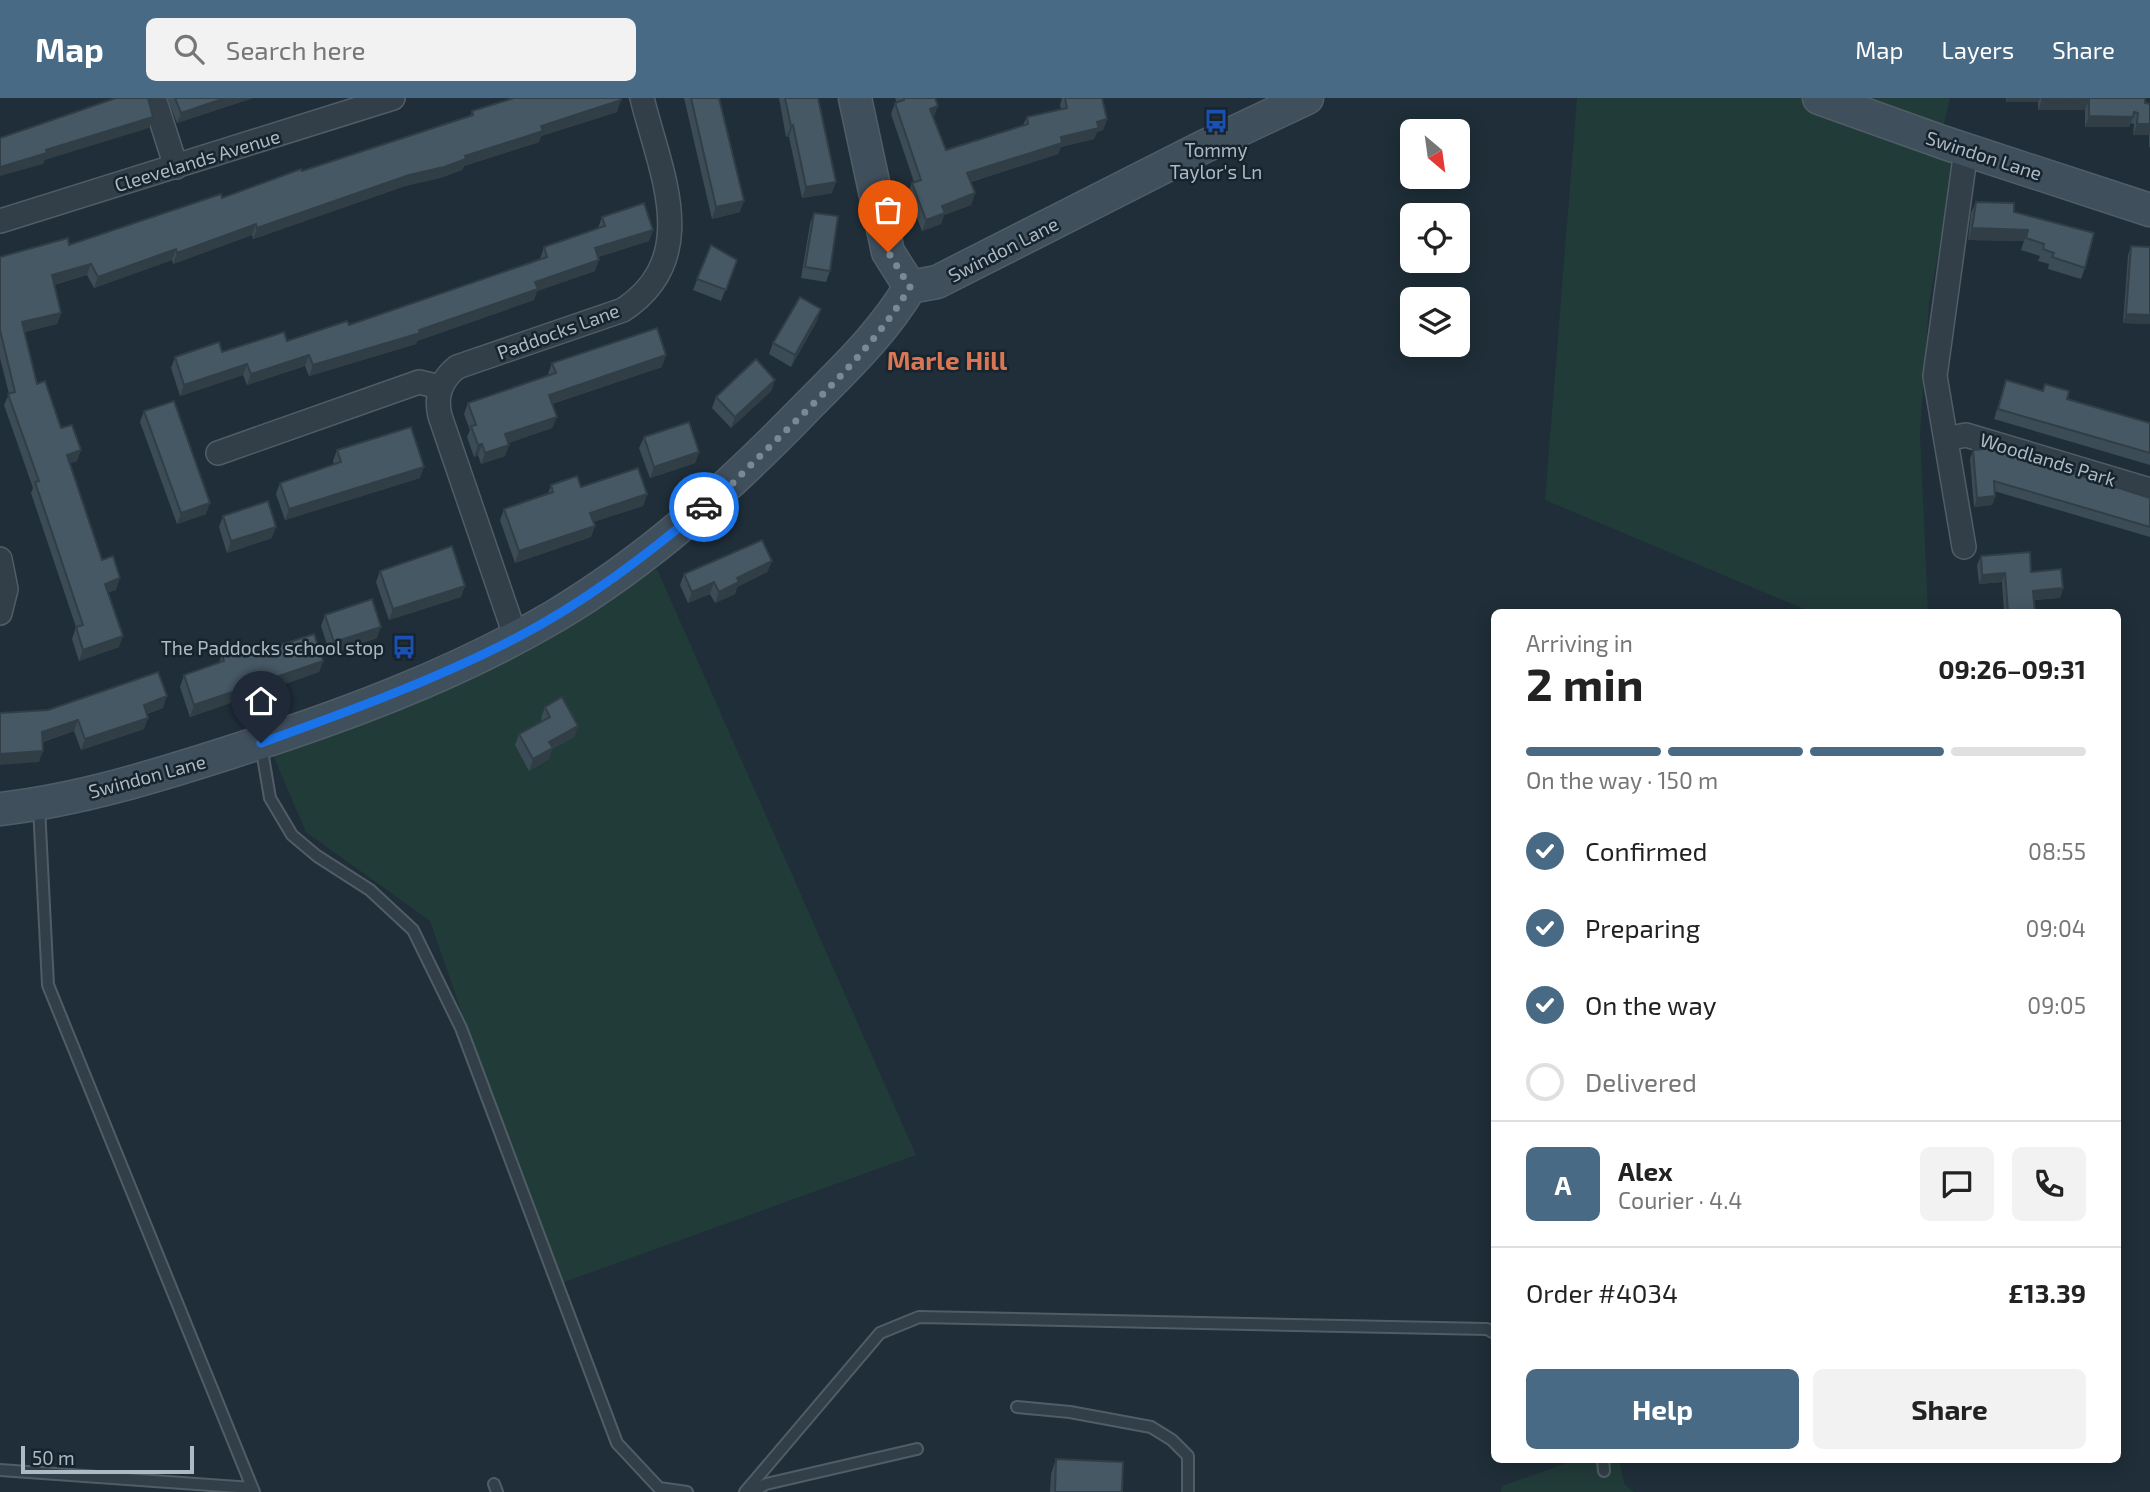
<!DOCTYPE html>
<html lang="en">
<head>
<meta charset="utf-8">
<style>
  :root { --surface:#fff; --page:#f2f2f2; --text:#222; --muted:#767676; --line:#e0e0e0; --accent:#496a85 }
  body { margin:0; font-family:"Exo 2",sans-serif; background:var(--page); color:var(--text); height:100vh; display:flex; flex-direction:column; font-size:26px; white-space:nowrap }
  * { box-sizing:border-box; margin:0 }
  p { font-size:23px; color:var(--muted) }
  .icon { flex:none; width:38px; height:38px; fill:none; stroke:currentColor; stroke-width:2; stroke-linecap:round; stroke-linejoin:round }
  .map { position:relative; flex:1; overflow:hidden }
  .panel { position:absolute; left:1491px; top:511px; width:630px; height:854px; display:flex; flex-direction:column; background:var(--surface); border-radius:10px; box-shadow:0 4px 18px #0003 }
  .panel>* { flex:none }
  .needle { width:46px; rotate:151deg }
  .tools { position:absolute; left:1400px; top:21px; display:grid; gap:14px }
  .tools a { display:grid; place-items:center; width:70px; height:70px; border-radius:10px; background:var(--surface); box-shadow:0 4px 18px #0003; font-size:35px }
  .scale { position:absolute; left:21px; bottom:18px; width:173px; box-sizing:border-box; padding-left:7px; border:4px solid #acbac5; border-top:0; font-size:19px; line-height:24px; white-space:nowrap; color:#acbac5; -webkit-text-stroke:5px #18242d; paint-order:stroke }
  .pin { position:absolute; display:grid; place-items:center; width:60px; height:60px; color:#fff; margin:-72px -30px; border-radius:50% 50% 50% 0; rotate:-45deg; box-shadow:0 0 7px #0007 }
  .pin .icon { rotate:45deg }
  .courier { position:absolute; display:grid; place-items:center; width:70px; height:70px; margin:-35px; border:5px solid #1a73e8; border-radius:50%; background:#fff; color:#222; box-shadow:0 2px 9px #0007 }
  .summary em { font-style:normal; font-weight:700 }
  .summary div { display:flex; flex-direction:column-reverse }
  .summary { display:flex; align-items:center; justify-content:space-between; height:119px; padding:0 35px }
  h1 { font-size:46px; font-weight:700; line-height:52px }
  .bar { display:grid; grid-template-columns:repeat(4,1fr); gap:10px 7px; align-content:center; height:84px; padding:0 35px }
  .bar i { height:9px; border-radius:5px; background:var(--line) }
  .bar .current { background:var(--accent) }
  .bar p { grid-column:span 4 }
  .line { display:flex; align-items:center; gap:18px; padding:0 35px; border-top:2px solid var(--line) }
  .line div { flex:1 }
  .round { display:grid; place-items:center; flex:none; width:74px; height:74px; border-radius:10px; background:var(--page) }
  ol { padding:0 35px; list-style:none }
  li { display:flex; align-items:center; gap:21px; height:77px }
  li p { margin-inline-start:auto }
  li .icon { padding:7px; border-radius:50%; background:var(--accent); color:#fff; stroke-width:4 }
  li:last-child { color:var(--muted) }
  li i { width:38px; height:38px; border:4px solid var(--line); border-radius:50% }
  .button { display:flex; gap:14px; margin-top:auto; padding:14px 35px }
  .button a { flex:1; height:80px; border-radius:10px; background:var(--accent); color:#fff; font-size:28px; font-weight:700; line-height:80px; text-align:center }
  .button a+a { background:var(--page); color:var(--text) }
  header { display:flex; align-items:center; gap:42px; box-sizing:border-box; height:98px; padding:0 35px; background:var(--accent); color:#fff }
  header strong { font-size:33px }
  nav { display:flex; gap:38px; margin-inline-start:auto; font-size:24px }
  .search { width:490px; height:63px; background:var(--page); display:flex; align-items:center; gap:18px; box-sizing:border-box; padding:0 24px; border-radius:10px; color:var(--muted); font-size:26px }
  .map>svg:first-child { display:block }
</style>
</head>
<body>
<header>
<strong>Map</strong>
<div class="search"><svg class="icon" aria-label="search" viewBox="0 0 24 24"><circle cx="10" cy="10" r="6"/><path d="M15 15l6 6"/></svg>Search here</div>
<nav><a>Map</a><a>Layers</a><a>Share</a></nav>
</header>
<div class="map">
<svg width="2150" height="1394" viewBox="0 0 2150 1394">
  <rect width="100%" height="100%" fill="#1f2e38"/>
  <!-- green -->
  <g fill="#213b39">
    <path d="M1577,0H1950L1940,43L1954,67L1929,206L1920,336L1928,514H1811L1545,402Z"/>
    <path d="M657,471L916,1057L556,1187L430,823L306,734L273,657Z"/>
    <path d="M1575,1362H1619L1625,1387L1634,1394H1501L1502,1388Z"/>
  </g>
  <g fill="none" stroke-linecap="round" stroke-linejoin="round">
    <!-- lane casing -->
    <g stroke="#505d66" stroke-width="14">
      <g id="lane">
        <path d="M261,647L270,700L292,737L317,758L370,792L413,832L461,930L617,1345L659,1390L687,1394"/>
        <path d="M39,709L48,887L254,1394"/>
        <path d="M1017,1309L1070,1314L1151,1329L1172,1342L1188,1358V1394"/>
        <path d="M1603,1362L1604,1373"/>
        <path d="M0,1372L252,1390"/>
        <path d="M494,1386L497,1394"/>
        <path d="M745,1394L880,1235L919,1219L1487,1231L1494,1235"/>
        <path d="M752,1394L766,1386L917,1351"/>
      </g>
    </g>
    <!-- street casing -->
    <g stroke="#505d66" stroke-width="26">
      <g id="street">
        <path d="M154,0L176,69"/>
        <path d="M0,123L393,0"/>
        <path d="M1946,341L1966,337L2150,392"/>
        <path d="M218,355L419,284L440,289"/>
        <path d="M1964,449L1935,278L1966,52"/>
        <path d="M0,461L6,491L0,515"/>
        <path d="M516,540L440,318C435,297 441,282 457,269L623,212C703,159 660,74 642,0"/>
      </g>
    </g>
    <!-- secondary casing -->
    <g stroke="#505d66" stroke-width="35">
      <g id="secondary">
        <path d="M855,0L888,154L910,189"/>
        <path d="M1819,0L1945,45L2150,112"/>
        <path d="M910,189L937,184L1201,50L1307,0"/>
        <path d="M0,711C79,702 156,678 231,654C341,619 455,577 555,518C647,463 726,392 801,315C840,275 881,238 910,189"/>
      </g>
    </g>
    <!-- lane -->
    <use href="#lane" stroke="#323f48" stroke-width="10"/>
    <!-- street -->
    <use href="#street" stroke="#323f48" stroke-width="23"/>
    <!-- secondary -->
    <use href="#secondary" stroke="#404f5c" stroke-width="32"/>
  </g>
  <!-- wall -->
  <g fill="#3c4c56">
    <path d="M167,0H253L177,25Z"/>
    <path d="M684,0H719L740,114L712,121Z"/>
    <path d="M779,0H818L832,95L802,100L789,39H786Z"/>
    <path d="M895,0H935L933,20L946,52L1023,27L1027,19L1061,11L1060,7L1062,0H1065L1107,21L1103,32L1097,34L1094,41L1061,49L1058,56L971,84L975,95L971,107L944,117L941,126L922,133L908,96L912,85L914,84L891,16L895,5H897Z"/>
    <path d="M2006,0H2145V5L2150,6V49H2149V37H2133L2134,26L2130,25L2129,29H2085V12H2038V4H2006Z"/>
    <path d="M472,13L617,14L541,38L539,44L464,68L462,72L440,80L405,88L253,141L252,137L173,166L172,162L94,190L87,177L54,187L61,215L57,226L24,234L37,286L61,330L77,363L70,365L102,462L116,492L108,494L119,549L79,563L72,541L76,529L31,395L33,390L4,307L9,296L0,260V159L69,147L222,100L471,17Z"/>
    <path d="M1976,104L2014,114L2085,170L2081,181L2048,171L2049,166L2038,163L2040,158L2021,152L2024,143L1968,142L1971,115Z"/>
    <path d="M814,115L830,173L826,184L801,180L810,126Z"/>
    <path d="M602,119L653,132L649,143L598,159L595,173L537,193L534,202L417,243L416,246L309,278L305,268L247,287L243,277L180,298L171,270L175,259L222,254L287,243L349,227L540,161L544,149L598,130Z"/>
    <path d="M711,147L737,162L721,203L693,192Z"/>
    <path d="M2131,148L2150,149V226L2123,225L2128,157Z"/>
    <path d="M817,223L791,269L769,256L773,245Z"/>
    <path d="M552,265L662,269L552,306L557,319L552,330L508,345L509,347L505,358L481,366L478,357L474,359L467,339L470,332L464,316L468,305L549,277L548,276Z"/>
    <path d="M775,282L771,293L731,330L712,310L716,299Z"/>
    <path d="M2006,282L2150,325V367L1994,321Z"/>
    <path d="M144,313L206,416L177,426L140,324Z"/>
    <path d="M644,339L699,354L695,365L650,380L639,350Z"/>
    <path d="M337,352L420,380L285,422L276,396L280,385L334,366L333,363Z"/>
    <path d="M1973,352L2150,400V439L1994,393L1995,398L1992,407L1974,409L1970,361Z"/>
    <path d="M551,387L581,389L647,396L643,408L593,424L595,428L591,439L515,465L500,422L504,411L548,396Z"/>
    <path d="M223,418L272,440L227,455L219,429Z"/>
    <path d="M1981,458L2031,474L2063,490L2060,500L2034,502L2035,514H2004L2002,484L1979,486L1977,467Z"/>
    <path d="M772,463L767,474L737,489L735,496L715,505L710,496L688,505L680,487L684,476Z"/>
    <path d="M380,473L461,499L389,522L376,484Z"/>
    <path d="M325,517L377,540L330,556L321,528Z"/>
    <path d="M222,557L244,559L323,563L319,574L190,619L180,589L184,577L219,565Z"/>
    <path d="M545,609L578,628L574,639L552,651L549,661L529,673L515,647L519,636L542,623L541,620Z"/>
    <path d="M163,610L147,616L144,631L81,652L74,633L43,644L39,664L0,615Z"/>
    <path d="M1056,1361L1122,1394H1050L1051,1376Z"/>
  </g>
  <!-- shaded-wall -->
  <g fill="#313e46">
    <path d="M225,0H253L177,25L181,15Z"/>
    <path d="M2007,0H2040L2038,4H2006Z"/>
    <path d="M2042,1L2089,2L2085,12H2038Z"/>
    <path d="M621,2L617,14L541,38L539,44L464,68L462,72L440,80L405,88L253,141L257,130L465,58L541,28Z"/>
    <path d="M938,8L934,19L926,23L930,11Z"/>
    <path d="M2089,18L2133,19L2129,29H2085Z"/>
    <path d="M153,19L149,30L45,62L43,66L0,78V69L46,52Z"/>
    <path d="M1107,21L1103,32L1097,34L1094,41L1061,49L1058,56L963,86L967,75L1061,39L1097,24Z"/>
    <path d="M2137,26H2150V33L2149,37H2133Z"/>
    <path d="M793,27L789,39H786L791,28Z"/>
    <path d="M836,84L832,95L802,100L806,89Z"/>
    <path d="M975,95L971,107L944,117L941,126L922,133L926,122L942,108Z"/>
    <path d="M744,103L740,114L712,121L716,109Z"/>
    <path d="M256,126L252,137L173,166L177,155Z"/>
    <path d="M1972,130L2028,132L2024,143L1968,142Z"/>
    <path d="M653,132L649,143L591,161L595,150Z"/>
    <path d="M176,151L172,162L94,190L98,179Z"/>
    <path d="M599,162L595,173L537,193L534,202L417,243L416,246L309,278L313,267L419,232L535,184Z"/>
    <path d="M91,166L87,177L48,188L52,177Z"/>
    <path d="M821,211L817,223L791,269L795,257Z"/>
    <path d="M61,215L57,226L18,236L22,224Z"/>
    <path d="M2126,216L2150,217V226L2123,225Z"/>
    <path d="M309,257L305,268L247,287L251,276Z"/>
    <path d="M666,257L662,269L545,308L549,297Z"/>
    <path d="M247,266L243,277L180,298L184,287Z"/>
    <path d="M775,282L771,293L731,330L735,319Z"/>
    <path d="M557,319L552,330L501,348L505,336Z"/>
    <path d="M482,346L478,357L474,359L478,347Z"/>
    <path d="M509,347L505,358L481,366L485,355Z"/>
    <path d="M81,352L77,363L63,368L67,357Z"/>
    <path d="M699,354L695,365L650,380L654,369Z"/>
    <path d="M424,369L420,380L285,422L289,411Z"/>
    <path d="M647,396L643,408L586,426L590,415Z"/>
    <path d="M1995,398L1992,407L1974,409L1977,400Z"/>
    <path d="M210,405L206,416L177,426L181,415Z"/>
    <path d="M595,428L591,439L515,465L519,453Z"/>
    <path d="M276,429L272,440L227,455L231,443Z"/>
    <path d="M772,463L767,474L737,489L735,496L715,505L719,494L737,480Z"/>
    <path d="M2005,475L2002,484L1979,486L1982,477Z"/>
    <path d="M120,480L116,492L101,497L105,486Z"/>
    <path d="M714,484L710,496L688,505L692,494Z"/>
    <path d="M465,488L461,499L389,522L393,511Z"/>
    <path d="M2063,490L2060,500L2030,502L2033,493Z"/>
    <path d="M381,529L377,540L330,556L334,544Z"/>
    <path d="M123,538L119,549L79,563L83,552Z"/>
    <path d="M323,563L319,574L190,619L194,607Z"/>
    <path d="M167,598L163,610L139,618L144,607Z"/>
    <path d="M148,620L144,631L81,652L85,641Z"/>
    <path d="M78,622L74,633L38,645L42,634Z"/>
    <path d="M578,628L574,639L552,651L549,661L529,673L533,661L549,644Z"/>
    <path d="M43,653L39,664L0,667V656Z"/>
  </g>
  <!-- building -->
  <g fill="#465864" stroke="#313e46" stroke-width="2">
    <path d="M116,0H148L153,19L46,52L47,55L0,69V40Z"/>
    <path d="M175,0H225L181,15Z"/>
    <path d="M514,0H620L621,2L541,28L543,33L465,58L466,61L444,69L409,77L257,130L256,126L177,155L176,151L98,179L91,166L52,177L61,215L22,224L37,286L45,283L61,330L72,327L81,352L67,357L102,462L113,458L120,480L105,486L123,538L83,552L76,529L83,527L35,384L39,383L8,296L15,294L0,232V159L68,140L69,147L221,96L222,100L301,71L302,73L473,17L472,13Z"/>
    <path d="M691,0H719L744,103L716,109Z"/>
    <path d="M785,0H818L836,84L806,89L793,27L791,28Z"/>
    <path d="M904,0H935L938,8L930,11L946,52L1028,26L1027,19L1067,10L1065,0H1102L1107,21L1097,24L1099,30L1061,39L1062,45L967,75L975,95L942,108L945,115L926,122L912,85L921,82L895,5L904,2Z"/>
    <path d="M2042,0H2145V5L2150,6V26H2137L2138,15L2134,14L2133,19L2089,18V2L2042,1Z"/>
    <path d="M1976,104L2014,105V114L2094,135L2085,170L2052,159L2054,155L2043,151L2044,146L2026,140L2028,132L1972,130Z"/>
    <path d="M644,105L653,132L595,150L599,162L535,184L538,191L419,232L420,235L313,267L309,257L251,276L247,266L184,287L175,259L219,244L222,254L284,234L287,243L347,223L349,227L547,159L544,149L605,128L602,119Z"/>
    <path d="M814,115L838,118L830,173L805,169Z"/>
    <path d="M711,147L737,162L726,192L697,181Z"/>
    <path d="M2131,148L2150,149V217L2126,216Z"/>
    <path d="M800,199L821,211L795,257L773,245Z"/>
    <path d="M657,230L666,257L549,297L557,319L505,336L509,347L485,355L482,346L478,347L471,328L476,327L468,305L556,275L552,265Z"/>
    <path d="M756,261L775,282L735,319L716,299Z"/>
    <path d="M2006,282L2043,293L2045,286L2069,293L2067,301L2150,325V355L1998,311Z"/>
    <path d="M174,303L210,405L181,415L144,313Z"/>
    <path d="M689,324L699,354L654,369L644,339Z"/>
    <path d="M411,329L424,369L289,411L280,385L341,364L337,352Z"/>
    <path d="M1995,350L2150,400V429L1994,383L1995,398L1977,400L1973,352Z"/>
    <path d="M638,370L647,396L590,415L595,428L519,453L504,411L553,394L551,387L577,378L581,389Z"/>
    <path d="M268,403L276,429L231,443L223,418Z"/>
    <path d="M762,442L772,463L737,480L739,484L719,494L714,484L692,494L684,476Z"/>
    <path d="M452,448L465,488L393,511L380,473Z"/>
    <path d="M2030,454L2031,474L2061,471L2063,490L2033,493L2035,514H2000H2008L2005,475L1982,477L1981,458Z"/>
    <path d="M372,501L381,529L334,544L325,517Z"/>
    <path d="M314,536L323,563L194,607L184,577L224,563L222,557L241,551L244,559Z"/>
    <path d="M158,574L167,598L144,607L148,620L85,641L78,622L42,634L43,653L0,656V615L48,612Z"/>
    <path d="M562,599L578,628L549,644L553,650L533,661L519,636L550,619L545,609Z"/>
    <path d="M1056,1361L1123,1364L1122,1394H1055Z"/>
  </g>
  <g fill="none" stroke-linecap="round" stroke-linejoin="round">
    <!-- done -->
    <path stroke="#7b8994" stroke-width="7" stroke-dasharray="0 12.6" d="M704,409L730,388C789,327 867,262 910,189L888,154"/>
    <!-- route -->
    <path stroke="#1a73e8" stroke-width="9" d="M261,645C347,614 435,582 516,540C584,505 645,458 704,409"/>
  </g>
  <!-- icons -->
  <defs>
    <g id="bus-bare" transform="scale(1.89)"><path d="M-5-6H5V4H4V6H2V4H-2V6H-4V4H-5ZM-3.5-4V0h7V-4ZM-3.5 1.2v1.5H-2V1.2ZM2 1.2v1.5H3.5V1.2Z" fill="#1a4fb4" stroke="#18242d" stroke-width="2.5" paint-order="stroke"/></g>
  </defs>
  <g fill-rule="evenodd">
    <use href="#bus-bare" x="1216" y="23"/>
    <use href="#bus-bare" x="404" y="549"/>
  </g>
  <g text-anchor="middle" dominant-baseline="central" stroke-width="5" stroke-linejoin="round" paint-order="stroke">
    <!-- poi labels -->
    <g font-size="19" fill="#acbac5" stroke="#18242d">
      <text x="1216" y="51">Tommy<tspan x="1216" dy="22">Taylor's Ln</tspan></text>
      <text x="384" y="549" text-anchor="end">The Paddocks school stop</text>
    </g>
    <!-- street labels -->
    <g font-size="19" fill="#acbac5" stroke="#18242d">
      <text transform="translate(1984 57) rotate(18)">Swindon Lane</text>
      <text transform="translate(197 62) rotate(-17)">Cleevelands Avenue</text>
      <text transform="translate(1003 151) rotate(-27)">Swindon Lane</text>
      <text transform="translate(558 233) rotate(-20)">Paddocks Lane</text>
      <text transform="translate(2048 361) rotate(17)">Woodlands Park</text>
      <text transform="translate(147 678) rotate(-15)">Swindon Lane</text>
    </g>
    <!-- district labels -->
    <g font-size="26" font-weight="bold" fill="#d97754" stroke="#18242d">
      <text x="947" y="261">Marle Hill</text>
    </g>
  </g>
</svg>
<div class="tools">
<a><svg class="needle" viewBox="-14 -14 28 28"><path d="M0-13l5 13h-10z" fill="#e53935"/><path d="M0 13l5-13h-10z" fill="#767676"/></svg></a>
<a><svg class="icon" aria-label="locate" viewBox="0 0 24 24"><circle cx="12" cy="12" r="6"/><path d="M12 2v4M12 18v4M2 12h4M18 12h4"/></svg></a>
<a><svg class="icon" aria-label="layers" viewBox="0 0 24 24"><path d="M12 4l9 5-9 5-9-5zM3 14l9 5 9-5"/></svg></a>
</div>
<div class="scale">50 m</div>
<div class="pin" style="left:888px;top:154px;background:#ea580c"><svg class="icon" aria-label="bag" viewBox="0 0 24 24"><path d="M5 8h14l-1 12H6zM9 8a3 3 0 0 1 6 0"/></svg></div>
<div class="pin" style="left:261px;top:645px;background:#1f2937"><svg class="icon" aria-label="home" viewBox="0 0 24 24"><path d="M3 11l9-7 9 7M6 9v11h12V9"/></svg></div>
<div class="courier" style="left:704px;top:409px"><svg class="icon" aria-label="car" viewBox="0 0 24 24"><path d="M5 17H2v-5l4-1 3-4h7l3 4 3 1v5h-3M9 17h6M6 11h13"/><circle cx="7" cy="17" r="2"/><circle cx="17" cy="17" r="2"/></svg></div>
<section class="panel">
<div class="summary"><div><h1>2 min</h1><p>Arriving in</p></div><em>09:26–09:31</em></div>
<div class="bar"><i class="current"></i><i class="current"></i><i class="current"></i><i></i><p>On the way · 150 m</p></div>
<ol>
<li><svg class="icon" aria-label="check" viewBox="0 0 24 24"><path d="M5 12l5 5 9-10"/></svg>Confirmed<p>08:55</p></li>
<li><svg class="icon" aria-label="check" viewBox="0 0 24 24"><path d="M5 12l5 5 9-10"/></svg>Preparing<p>09:04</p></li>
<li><svg class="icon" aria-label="check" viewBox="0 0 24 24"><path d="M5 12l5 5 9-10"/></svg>On the way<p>09:05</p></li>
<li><i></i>Delivered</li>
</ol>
<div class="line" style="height:126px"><b class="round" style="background:var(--accent);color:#fff">A</b><div><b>Alex</b><p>Courier · 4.4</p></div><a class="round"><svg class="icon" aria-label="chat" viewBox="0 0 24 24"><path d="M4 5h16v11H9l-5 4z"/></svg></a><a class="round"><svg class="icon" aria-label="phone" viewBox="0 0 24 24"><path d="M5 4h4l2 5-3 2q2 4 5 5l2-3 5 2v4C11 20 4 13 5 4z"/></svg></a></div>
<div class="line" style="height:91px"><div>Order #4034</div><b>£13.39</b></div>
<div class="button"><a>Help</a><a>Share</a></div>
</section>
</div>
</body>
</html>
